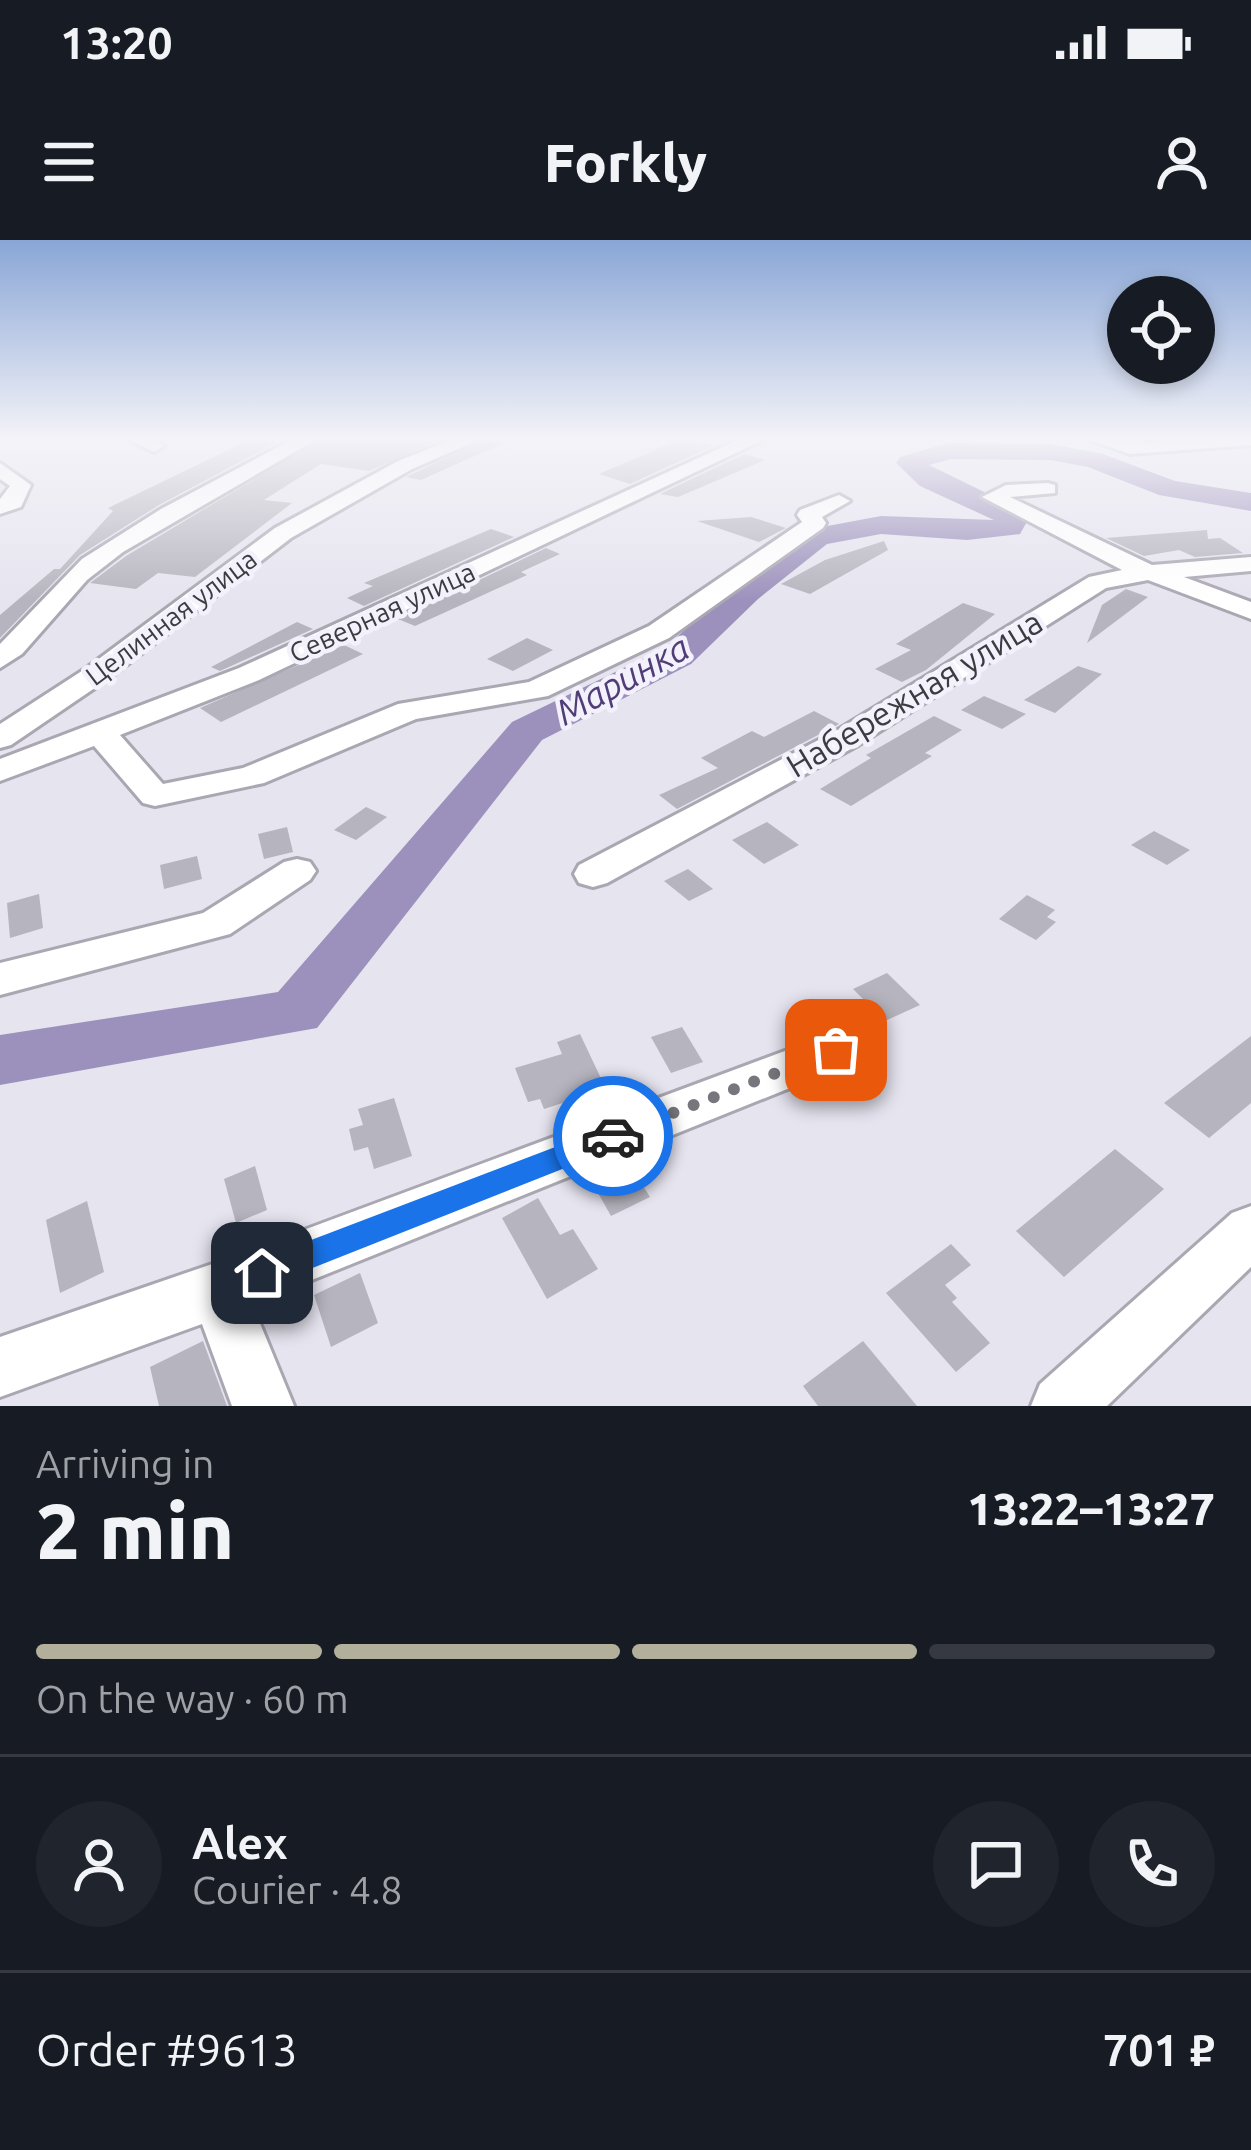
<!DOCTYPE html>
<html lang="en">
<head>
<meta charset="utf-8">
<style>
  :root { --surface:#171b24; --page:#20242c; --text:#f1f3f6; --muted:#9ea1a6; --line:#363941; --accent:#b2b09a }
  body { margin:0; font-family:Ubuntu,sans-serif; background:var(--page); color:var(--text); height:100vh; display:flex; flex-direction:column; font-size:45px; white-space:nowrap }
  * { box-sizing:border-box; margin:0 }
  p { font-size:39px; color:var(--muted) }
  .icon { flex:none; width:66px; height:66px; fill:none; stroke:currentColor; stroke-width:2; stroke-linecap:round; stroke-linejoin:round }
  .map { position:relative; height:1166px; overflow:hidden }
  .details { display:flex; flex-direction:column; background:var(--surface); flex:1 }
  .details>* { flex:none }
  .buttons { position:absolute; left:1107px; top:36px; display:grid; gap:24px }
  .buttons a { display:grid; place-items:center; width:108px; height:108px; border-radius:50%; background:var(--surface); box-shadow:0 6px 18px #0003; font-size:60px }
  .pin { position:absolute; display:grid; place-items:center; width:102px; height:102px; color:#fff; margin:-51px; border-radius:24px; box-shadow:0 6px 18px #0006 }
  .courier { position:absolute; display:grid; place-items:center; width:120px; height:120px; margin:-60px; border:9px solid #1a73e8; border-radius:50%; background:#fff; color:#222; box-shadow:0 3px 15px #0007 }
  .head em { font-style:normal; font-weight:800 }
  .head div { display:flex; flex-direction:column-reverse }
  .head { display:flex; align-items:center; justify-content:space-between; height:204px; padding:0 36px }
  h1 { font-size:78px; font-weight:800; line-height:90px }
  .bar { display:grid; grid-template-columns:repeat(4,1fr); gap:18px 12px; align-content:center; height:144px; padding:0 36px }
  .bar i { height:15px; border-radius:9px; background:var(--line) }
  .bar .selected { background:var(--accent) }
  .bar p { grid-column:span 4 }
  .line { display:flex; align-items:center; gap:30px; padding:0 36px; border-top:3px solid var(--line) }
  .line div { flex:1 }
  .round { display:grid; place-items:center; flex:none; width:126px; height:126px; border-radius:63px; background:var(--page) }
  .status { display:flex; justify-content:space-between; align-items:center; height:84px; padding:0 60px; background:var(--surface); direction:ltr }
  .status svg { height:33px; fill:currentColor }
  header { display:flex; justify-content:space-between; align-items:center; height:156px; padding:0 36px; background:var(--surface); font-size:54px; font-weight:800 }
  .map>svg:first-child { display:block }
</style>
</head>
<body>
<div class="status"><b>13:20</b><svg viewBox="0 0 49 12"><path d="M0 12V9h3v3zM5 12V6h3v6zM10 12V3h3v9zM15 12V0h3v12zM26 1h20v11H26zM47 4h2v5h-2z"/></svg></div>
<header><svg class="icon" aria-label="menu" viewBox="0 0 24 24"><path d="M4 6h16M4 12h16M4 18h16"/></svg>Forkly<svg class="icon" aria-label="person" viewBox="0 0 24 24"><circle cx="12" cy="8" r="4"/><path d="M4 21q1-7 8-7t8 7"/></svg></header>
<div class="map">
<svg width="1251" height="1166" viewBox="0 0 1251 1166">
  <rect width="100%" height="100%" fill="#e6e4ef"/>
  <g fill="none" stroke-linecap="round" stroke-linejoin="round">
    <!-- river -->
    <path fill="#9c91bc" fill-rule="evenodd" d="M949,203L1050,204L1103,214L1175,241L1251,253V271L1159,255L1088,227L1050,220L951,219L929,225L1025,272L1029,278L1020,294L967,300L881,294L827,304L758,359L691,424L542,500L317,788L0,845V795L278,752L512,482L665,408L734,345L806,290L881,276L994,280L920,246L896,223L900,217Z"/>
  </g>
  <!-- building -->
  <g fill="#b6b4be">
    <path d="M253,198H285L159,265L80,315L0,398V375L54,329H60L113,271L108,268Z"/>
    <path d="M323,198H443L369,231L321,224L264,260L292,263L195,337L158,333L136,349L90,343L126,316Z"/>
    <path d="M487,198L512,199L421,240L406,237Z"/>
    <path d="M683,198L713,206L630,244L599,234Z"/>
    <path d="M744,214L765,220L678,257L660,254Z"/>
    <path d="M751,277L786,288L759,302L697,281Z"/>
    <path d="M491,289L514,297L364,366L347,358L373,346L364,343Z"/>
    <path d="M1207,290L1208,299L1220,298L1243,313L1195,317L1179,310L1144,316L1106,298Z"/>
    <path d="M884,301L888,310L810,354L781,344L825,320Z"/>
    <path d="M546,308L560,314L521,332L527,335L415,386L398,379Z"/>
    <path d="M1126,349L1148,357L1087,403L1102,365Z"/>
    <path d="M963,363L995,374L926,430L902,442L875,429L911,410L896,404Z"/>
    <path d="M297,382L313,389L220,431L211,427Z"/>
    <path d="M527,398L553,410L513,431L487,419Z"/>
    <path d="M344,405L363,414L221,482L200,468Z"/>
    <path d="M1078,426L1102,434L1055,473L1024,460Z"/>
    <path d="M984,456L1026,474L1002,489L961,470Z"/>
    <path d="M814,471L839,484L677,569L659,555L718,528L701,518L752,491L764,497Z"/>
    <path d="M934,476L962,490L925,513L932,516L851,566L820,549L871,518L866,515Z"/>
    <path d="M366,567L387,577L356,600L334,590Z"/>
    <path d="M767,582L799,605L764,624L732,600Z"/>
    <path d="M287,587L293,612L264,619L258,594Z"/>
    <path d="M1154,591L1190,610L1167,625L1131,605Z"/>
    <path d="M197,616L202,639L164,649L160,625Z"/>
    <path d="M688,629L713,649L689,661L664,641Z"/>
    <path d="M39,654L43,688L10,698L7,663Z"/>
    <path d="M1027,655L1055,670L1047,677L1056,682L1036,700L999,679Z"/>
    <path d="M887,733L920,765L885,781L853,749Z"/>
    <path d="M682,787L703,822L671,833L651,797Z"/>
    <path d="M580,794L606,849L544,869L540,859L528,862L515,828L562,814L557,802Z"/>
    <path d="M1251,796V863L1209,898L1164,863Z"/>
    <path d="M394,858L412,916L374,929L368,907L354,911L349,889L363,885L358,869Z"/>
    <path d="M1115,909L1164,949L1064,1037L1016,991Z"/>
    <path d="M626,919L650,957L611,976L588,935Z"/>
    <path d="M255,926L267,970L236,983L224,939Z"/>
    <path d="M538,958L560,995L573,989L598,1029L547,1059L502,978Z"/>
    <path d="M87,961L104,1032L60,1053L46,980Z"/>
    <path d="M951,1004L971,1025L945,1045L957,1058L952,1062L990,1103L956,1132L886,1053Z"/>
    <path d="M360,1033L378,1083L331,1107L314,1055Z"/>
    <path d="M203,1101L227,1166H159L150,1127Z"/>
    <path d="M863,1101L917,1166H818L803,1146Z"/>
  </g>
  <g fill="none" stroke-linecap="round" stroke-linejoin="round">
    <!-- minor casing -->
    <g stroke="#aaa7b2" stroke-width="6">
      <g id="minor">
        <path d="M125,198H151L164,206L154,212Z"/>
        <path d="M295,198H319L123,312L87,340L22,414L0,428V404L82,319L161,269Z"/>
        <path d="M456,198H483L412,229L291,298L108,439L11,505L0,508V484L88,427L275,288L398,221Z"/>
        <path d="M742,198H767L259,440L120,495L163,544L243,528L398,464L529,442L649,386L802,282L797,275L800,270L839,255L850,261L822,277L826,283L823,288L669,398L548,456L416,479L264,543L155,566L143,563L94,506L0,541V519L239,428Z"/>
        <path d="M1084,198L1150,203L1251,198V205L1130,214Z"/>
        <path d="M0,223L31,245L21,267L0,274V259L10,246L0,239Z"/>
        <path d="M1048,243L1055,245V253L1010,257L1152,325L1251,317V331L1184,337L1251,362V379L1148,340L1106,348L858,505L607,643L593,647L579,643L574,634L579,625L836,491L1089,337L1122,330L982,257L1006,245Z"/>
        <path d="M297,619L310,622L316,631L310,640L230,694L0,755V723L203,673L284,622Z"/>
        <path d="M836,792L852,797L859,810L852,823L252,1064L294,1166H232L202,1084L0,1157V1097L218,1022Z"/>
        <path d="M1251,966V1027L1107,1166H1031L1040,1144L1232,973Z"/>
      </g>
    </g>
    <!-- minor -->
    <use href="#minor" fill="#fff" fill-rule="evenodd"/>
  </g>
  <!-- sky -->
  <linearGradient id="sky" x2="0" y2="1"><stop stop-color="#89a6d6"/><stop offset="0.55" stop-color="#f4f3f8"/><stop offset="1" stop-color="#f4f3f8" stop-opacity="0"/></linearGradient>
  <rect width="1251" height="361" fill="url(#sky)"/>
  <!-- route -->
  <path fill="#1a73e8" d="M613,885L623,888L627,896L623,905L262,1048L251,1043L247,1033L251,1023Z"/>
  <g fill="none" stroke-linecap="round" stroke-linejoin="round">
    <!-- done -->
    <path stroke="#78767d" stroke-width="12" stroke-dasharray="0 21.6" d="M613,896L836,810"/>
  </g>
  <g text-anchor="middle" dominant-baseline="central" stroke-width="9" stroke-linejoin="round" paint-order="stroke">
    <!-- far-street labels -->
    <g font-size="27" fill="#3c3b40" stroke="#f3f1fc">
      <text transform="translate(382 372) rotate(-25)">Северная улица</text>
      <text transform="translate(171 377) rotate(-37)">Целинная улица</text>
    </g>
    <!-- street labels -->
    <g font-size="33" fill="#3c3b40" stroke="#f3f1fc">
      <text transform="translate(914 453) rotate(-31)">Набережная улица</text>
    </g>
    <!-- water labels -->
    <g font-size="36" font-style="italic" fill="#513e78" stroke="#f3f1fc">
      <text transform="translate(622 439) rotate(-29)">Маринка</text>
    </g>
  </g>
</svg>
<div class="buttons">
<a><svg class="icon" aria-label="locate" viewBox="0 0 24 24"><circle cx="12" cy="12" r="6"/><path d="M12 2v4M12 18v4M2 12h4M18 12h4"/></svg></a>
</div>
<div class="pin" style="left:836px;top:810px;background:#ea580c"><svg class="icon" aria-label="bag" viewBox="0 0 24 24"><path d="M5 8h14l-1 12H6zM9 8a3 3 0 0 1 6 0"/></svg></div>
<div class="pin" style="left:262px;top:1033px;background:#1f2937"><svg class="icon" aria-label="home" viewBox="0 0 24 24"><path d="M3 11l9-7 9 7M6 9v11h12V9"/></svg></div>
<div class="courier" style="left:613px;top:896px"><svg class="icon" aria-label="car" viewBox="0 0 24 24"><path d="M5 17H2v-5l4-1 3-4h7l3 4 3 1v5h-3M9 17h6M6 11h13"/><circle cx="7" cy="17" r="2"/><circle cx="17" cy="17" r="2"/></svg></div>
</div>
<section class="details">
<div class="head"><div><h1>2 min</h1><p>Arriving in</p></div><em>13:22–13:27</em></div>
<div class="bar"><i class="selected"></i><i class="selected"></i><i class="selected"></i><i></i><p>On the way · 60 m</p></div>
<div class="line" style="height:216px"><a class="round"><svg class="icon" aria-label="person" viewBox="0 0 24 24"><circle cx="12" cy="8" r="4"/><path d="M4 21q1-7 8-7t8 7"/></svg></a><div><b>Alex</b><p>Courier · 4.8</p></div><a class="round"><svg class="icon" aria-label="chat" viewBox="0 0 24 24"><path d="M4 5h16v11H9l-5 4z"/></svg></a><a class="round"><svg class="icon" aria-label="phone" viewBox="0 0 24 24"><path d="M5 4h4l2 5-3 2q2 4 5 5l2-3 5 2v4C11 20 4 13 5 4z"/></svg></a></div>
<div class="line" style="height:156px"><div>Order #9613</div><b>701 ₽</b></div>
</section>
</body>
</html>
